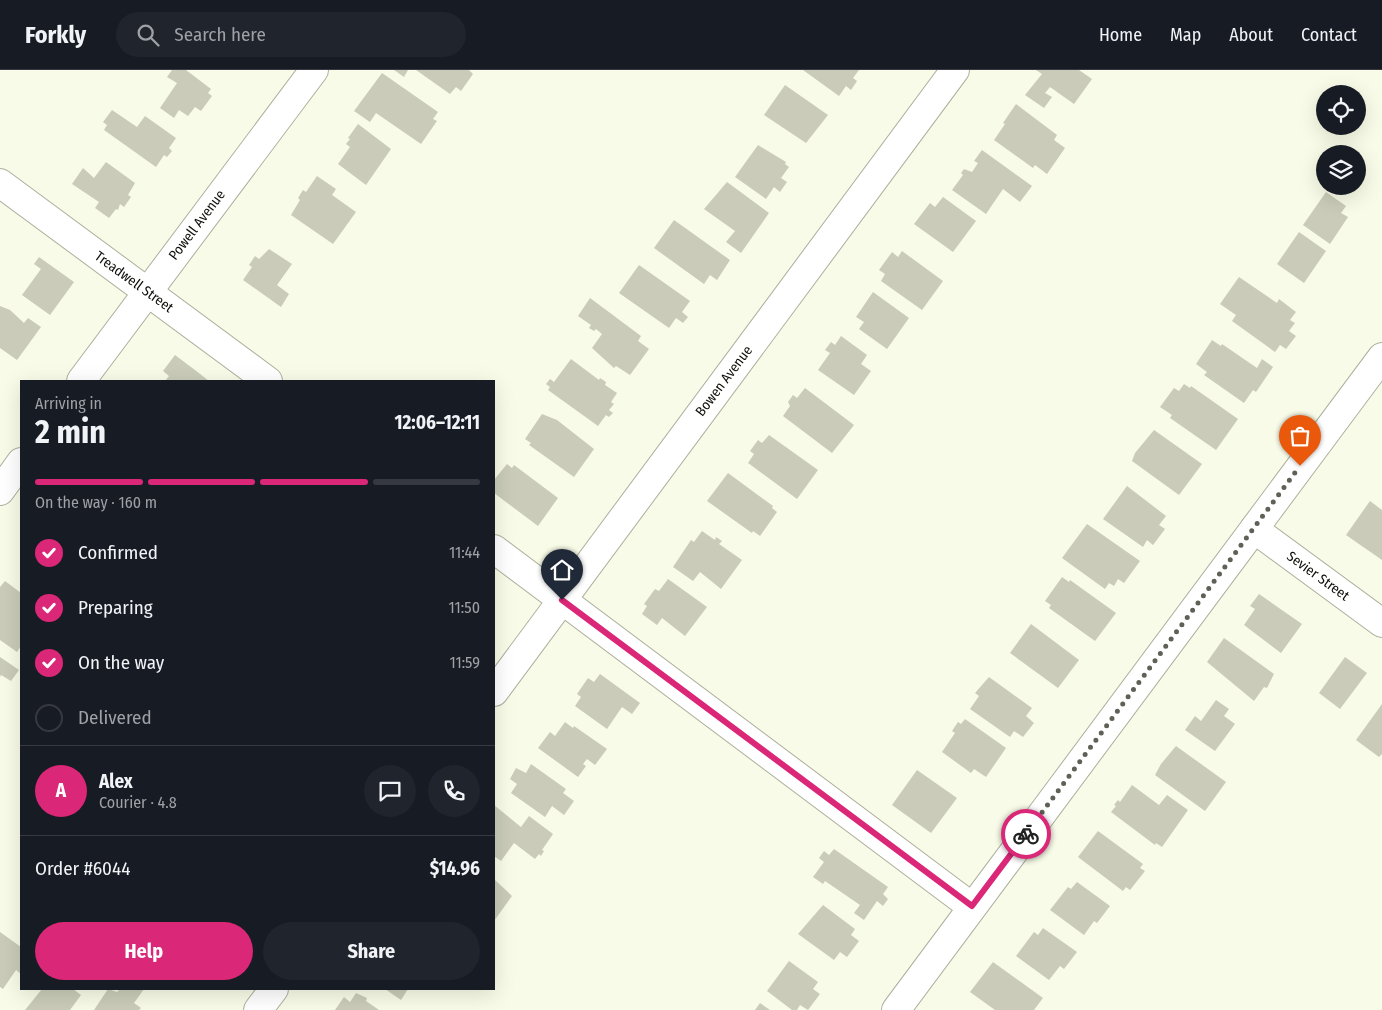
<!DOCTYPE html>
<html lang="en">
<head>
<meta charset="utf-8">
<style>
  :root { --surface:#171b24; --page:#20242c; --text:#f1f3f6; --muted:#9ea1a6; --line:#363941; --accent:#db2777 }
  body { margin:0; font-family:"Fira Sans Condensed",sans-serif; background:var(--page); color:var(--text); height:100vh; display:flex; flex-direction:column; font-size:19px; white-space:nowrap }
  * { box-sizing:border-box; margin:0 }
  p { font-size:16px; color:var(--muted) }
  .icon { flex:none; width:28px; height:28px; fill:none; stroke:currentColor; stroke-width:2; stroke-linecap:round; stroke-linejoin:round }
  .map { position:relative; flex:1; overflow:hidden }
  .side { position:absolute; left:20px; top:310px; width:475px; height:610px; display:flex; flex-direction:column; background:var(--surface); border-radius:0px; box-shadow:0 5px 20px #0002 }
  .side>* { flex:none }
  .fabs { position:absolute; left:1316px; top:15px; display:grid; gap:10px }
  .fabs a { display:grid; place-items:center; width:50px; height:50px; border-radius:50%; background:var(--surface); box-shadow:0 5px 20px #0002; font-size:25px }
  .pin { position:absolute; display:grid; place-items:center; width:42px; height:42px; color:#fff; margin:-51px -21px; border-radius:50% 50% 50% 0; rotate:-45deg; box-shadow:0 0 5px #0007 }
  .pin .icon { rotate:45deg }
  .courier { position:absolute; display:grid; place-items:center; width:50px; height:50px; margin:-25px; border:4px solid #db2777; border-radius:50%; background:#fff; color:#222; box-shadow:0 1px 6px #0007 }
  .summary em { font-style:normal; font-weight:700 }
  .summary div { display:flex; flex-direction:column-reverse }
  .summary { display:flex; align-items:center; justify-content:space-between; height:85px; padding:0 15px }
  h1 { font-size:32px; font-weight:700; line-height:38px }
  .bar { display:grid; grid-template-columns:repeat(4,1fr); gap:8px 5px; align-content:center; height:60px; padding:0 15px }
  .bar i { height:6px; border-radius:4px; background:var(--line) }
  .bar .selected { background:var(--accent) }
  .bar p { grid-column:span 4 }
  .line { display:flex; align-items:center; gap:12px; padding:0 15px; border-top:1px solid var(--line) }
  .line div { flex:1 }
  .round { display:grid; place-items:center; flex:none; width:52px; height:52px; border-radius:26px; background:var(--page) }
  ol { padding:0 15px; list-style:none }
  li { display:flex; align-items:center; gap:15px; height:55px }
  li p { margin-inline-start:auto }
  li .icon { padding:5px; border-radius:50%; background:var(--accent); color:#fff; stroke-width:4 }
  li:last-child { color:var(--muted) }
  li i { width:28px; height:28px; border:2px solid var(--line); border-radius:50% }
  .primary-button { display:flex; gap:10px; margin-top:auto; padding:10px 15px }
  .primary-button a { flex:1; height:58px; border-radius:30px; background:var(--accent); color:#fff; font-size:20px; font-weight:700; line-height:58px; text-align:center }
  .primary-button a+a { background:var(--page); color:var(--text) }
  header { display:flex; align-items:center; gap:30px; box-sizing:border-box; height:70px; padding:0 25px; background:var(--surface); border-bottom:1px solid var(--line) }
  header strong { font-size:24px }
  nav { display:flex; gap:28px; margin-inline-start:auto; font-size:18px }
  .search { width:350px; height:45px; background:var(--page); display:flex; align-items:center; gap:12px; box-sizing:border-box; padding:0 18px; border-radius:28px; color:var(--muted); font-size:19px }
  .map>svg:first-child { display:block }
</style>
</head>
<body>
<header>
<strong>Forkly</strong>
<div class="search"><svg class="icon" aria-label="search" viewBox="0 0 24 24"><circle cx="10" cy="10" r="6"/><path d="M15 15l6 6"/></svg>Search here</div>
<nav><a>Home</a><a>Map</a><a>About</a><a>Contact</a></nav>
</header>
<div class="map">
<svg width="1382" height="940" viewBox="0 0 1382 940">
  <rect width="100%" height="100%" fill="#f8fbe7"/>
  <!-- building -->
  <g fill="#caccb9">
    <path d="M172,0H186L211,19L208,23L212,26L201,41L195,37L188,46L179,40L174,48L160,38L177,13L167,7Z"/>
    <path d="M394,0H408L404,7Z"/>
    <path d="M416,0H469L473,4L461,21L456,17L450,24Z"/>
    <path d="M803,0H859L853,8L857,11L851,20L846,16L839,26Z"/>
    <path d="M1036,0H1079L1092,9L1074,34L1050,17L1045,23L1052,27L1044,38L1025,25L1042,4Z"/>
    <path d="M382,3L438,42L433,49L437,51L421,74L376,43L370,52L354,41Z"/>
    <path d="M785,15L828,45L806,73L764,45Z"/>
    <path d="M1016,34L1057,65L1054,70L1065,78L1047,104L1035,95L1033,98L994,70L1005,54L1003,53Z"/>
    <path d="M112,40L137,57L145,46L176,68L169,78L172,81L167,87L164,85L156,97L104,60L107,55L103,52Z"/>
    <path d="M358,54L391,79L366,115L338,94L350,77L346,74L350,69L348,68Z"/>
    <path d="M758,75L786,92L785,94L789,97L781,108L787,112L780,122L774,117L766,129L735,107Z"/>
    <path d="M982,80L1032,116L1020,132L1003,119L986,144L952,120L963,105L961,103L964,99L972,102L978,93L974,91Z"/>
    <path d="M106,92L135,113L128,125L131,127L124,137L120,134L118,140L116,139L109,148L95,138L99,132L72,114L83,98L94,108Z"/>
    <path d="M317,106L336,119L332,125L356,142L333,174L291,145L300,130L298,128L303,120L306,122Z"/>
    <path d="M727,112L769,143L741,183L726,172L735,161L704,139Z"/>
    <path d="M1326,122L1346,136L1341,143L1348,147L1330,174L1303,155Z"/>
    <path d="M943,127L976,151L953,182L914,154L930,133L935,137Z"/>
    <path d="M674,150L730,190L717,210L710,205L704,214L654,178Z"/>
    <path d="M1299,162L1326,181L1304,213L1277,194Z"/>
    <path d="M269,179L292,194L277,215L289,224L281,237L243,210L252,197L249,195L255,186L259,189Z"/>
    <path d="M902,181L943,211L922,240L881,211L885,204L879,200L892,182L898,187Z"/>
    <path d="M39,187L74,212L50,245L22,225L41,199L34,194Z"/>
    <path d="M639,195L690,231L682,242L688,247L683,253L676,248L669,258L619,223Z"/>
    <path d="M1239,207L1277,233L1279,229L1296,242L1290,250L1295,253L1289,261L1296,266L1286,279L1280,275L1275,282L1232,251L1236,245L1220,234Z"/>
    <path d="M873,222L909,248L887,279L859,259L864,252L856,247Z"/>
    <path d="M590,228L641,266L638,271L649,279L630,305L616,296L614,298L592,278L602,264L596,259L594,261L589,258L591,255L578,246Z"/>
    <path d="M0,236L10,240L24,253L28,248L41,257L17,290L0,278Z"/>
    <path d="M841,266L867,285L861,294L871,301L854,325L818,300L830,283L825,280L831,272L835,275Z"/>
    <path d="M1212,270L1221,276L1222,274L1257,298L1262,289L1273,297L1256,322L1253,320L1244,333L1204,305L1207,302L1196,294Z"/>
    <path d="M175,285L195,300L209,311H165L169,306L163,301Z"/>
    <path d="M571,289L599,310L600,308L606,312L605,315L617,323L611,332L614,334L609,340L613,343L609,347L606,345L598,356L548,320L550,317L546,314L550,309L554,312Z"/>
    <path d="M1184,314L1190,318L1191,316L1238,349L1216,380L1170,348L1172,345L1160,337L1174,318L1179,321Z"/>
    <path d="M805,318L854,355L832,383L783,346L790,336L788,332L793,325L797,328Z"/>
    <path d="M542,344L557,350L594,379L574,407L529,375L531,373L525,369Z"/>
    <path d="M1154,360L1202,394L1179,425L1132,391L1135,383Z"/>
    <path d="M769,365L818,400L797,429L748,393L754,384L750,381L758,370L762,373Z"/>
    <path d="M507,394L512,398L514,395L558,428L538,456L494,423V410Z"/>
    <path d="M728,403L773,436L772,438L777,442L760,466L753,461L752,463L707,431Z"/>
    <path d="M1127,416L1166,446L1159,455L1165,459L1153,475L1147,470L1143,477L1103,449Z"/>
    <path d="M1370,431L1382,440V490L1346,465Z"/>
    <path d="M1087,454L1140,491L1124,513L1118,509L1114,516L1109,513L1105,519L1062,488Z"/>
    <path d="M702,461L715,470L716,467L722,471L719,474L742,490L721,519L700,502L693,511L673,497L691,470L694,472Z"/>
    <path d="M1062,507L1069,512L1070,510L1116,543L1095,571L1049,538L1051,535L1045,531Z"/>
    <path d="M668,509L707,537L685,566L662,548L657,555L642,544L647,536L644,534L655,519L659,521Z"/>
    <path d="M5,511L21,523V576L17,582L0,570V517Z"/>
    <path d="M1259,524L1302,554L1281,583L1244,555L1255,539L1250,536Z"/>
    <path d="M1031,554L1079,590L1058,618L1010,583Z"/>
    <path d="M1224,568L1274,604L1267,618L1264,617L1254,631L1207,592Z"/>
    <path d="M0,587L19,600L11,611L1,605L0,607Z"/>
    <path d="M1345,587L1367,603L1340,639L1319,623Z"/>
    <path d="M600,604L640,633L632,644L622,637L607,659L575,636L581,627L577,624L588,608L594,612Z"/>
    <path d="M989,607L1032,638L1026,646L1034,653L1023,667L1014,661L1010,667L970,639L979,626L975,623Z"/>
    <path d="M1216,630L1229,639L1224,646L1235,654L1215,681L1185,660L1195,646L1201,651Z"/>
    <path d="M1382,634V684L1379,687L1356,670Z"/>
    <path d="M965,649L1006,678L986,707L974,699L971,703L942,682L955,663L952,661L958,652L961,654Z"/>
    <path d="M565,652L573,658L574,656L607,679L595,695L587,689L583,694L586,696L578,707L538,678L550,662L555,666Z"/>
    <path d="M1176,676L1226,712L1205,741L1155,705L1161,694Z"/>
    <path d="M531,694L566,719L563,723L574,731L564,745L552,736L545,747L511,723L517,714L510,709L516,698L526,703Z"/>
    <path d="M917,700L957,728L931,763L892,735Z"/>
    <path d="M1132,715L1159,735L1167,725L1188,740L1162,777L1156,773L1155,775L1111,742L1116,736L1114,735L1118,730L1120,732Z"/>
    <path d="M494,735L521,757L529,746L553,764L542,780L544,781L541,786L539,784L535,789L514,773L501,791L494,786Z"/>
    <path d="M1098,761L1143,794L1140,798L1145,801L1130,820L1126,817L1123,821L1078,787Z"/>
    <path d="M834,779L888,817L883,824L888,829L883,836L877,831L864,850L854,843L860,835L825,811L823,814L813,807L824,792L819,788L824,781L829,785Z"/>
    <path d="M494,809L512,826L494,851Z"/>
    <path d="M1077,812L1110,836L1097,853L1094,851L1084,865L1050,840L1068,817L1071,819Z"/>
    <path d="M823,835L855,859L851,865L859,871L847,887L840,882L834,890L798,864Z"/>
    <path d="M1043,858L1077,882L1064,899L1060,896L1049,910L1016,886L1034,862L1038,865Z"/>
    <path d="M0,862L21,877V904L16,900L3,919L0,917Z"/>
    <path d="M789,891L818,912L813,919L820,924L808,940L800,935L797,940H792L767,921Z"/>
    <path d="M993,892L1043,928L1034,940H995L970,922Z"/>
    <path d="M42,919H73L81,925L70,940H25Z"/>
    <path d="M108,919L117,922L120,919H144L134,933L141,938L139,940H94Z"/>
    <path d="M385,919H408L401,930Z"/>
    <path d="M356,923L367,928L366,931L379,940H335L344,927L350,932Z"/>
    <path d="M760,933L770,940H755Z"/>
  </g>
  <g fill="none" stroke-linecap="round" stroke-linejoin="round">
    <!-- minor casing -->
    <g stroke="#adaf9d" stroke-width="30">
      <g id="minor">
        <path d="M0,113L268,311"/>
        <path d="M81,311L314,0"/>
        <path d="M0,421L21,392"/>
        <path d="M1254,459L1382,553"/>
        <path d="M494,479L972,837"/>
        <path d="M494,622L955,0"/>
        <path d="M258,940L274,919"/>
        <path d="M896,940L1382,287"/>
      </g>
    </g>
    <!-- minor -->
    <use href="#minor" stroke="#fff" stroke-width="28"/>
  </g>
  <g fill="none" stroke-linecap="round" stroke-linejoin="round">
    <!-- done -->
    <path stroke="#5f6156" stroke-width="5" stroke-dasharray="0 9" d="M1026,764L1300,396"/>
    <!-- route -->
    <path stroke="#db2777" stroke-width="6" d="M562,530L972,836L1026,764"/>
  </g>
  <g text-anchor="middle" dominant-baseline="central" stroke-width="5" stroke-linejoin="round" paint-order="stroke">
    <!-- street labels -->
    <g font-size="14" fill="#0d0e08" stroke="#fff">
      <text transform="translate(197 155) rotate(-53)">Powell Avenue</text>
      <text transform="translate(134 212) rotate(36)">Treadwell Street</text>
      <text transform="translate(724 311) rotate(-53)">Bowen Avenue</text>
      <text transform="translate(1318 506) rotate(36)">Sevier Street</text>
    </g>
  </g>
</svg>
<div class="fabs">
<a><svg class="icon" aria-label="locate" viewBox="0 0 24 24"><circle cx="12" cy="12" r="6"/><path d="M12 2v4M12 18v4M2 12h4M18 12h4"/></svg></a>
<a><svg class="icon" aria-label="layers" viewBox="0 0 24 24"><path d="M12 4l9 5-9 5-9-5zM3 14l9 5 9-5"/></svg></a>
</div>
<div class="pin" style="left:1300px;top:396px;background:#ea580c"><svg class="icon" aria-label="bag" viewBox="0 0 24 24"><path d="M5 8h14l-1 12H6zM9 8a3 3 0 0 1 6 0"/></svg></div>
<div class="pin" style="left:562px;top:530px;background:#1f2937"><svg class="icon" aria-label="home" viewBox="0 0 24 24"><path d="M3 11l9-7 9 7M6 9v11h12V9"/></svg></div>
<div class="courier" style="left:1026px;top:764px"><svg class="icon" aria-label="bike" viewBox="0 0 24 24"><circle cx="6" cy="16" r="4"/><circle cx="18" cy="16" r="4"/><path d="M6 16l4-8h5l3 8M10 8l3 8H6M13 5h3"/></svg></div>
<section class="side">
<div class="summary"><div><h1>2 min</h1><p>Arriving in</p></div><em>12:06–12:11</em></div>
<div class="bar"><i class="selected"></i><i class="selected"></i><i class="selected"></i><i></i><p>On the way · 160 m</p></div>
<ol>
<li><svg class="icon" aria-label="check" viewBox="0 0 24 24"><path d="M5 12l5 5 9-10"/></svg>Confirmed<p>11:44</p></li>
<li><svg class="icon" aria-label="check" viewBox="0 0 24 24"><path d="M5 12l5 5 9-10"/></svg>Preparing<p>11:50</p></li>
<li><svg class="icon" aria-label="check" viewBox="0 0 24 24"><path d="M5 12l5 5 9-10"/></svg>On the way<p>11:59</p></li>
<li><i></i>Delivered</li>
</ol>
<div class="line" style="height:90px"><b class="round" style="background:var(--accent);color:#fff">A</b><div><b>Alex</b><p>Courier · 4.8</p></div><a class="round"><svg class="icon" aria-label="chat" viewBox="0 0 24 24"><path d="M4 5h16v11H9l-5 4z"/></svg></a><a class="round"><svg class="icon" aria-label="phone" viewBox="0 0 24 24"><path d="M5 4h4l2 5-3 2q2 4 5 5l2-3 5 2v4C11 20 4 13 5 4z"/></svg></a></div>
<div class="line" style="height:65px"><div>Order #6044</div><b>$14.96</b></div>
<div class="primary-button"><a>Help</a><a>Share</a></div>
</section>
</div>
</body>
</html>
